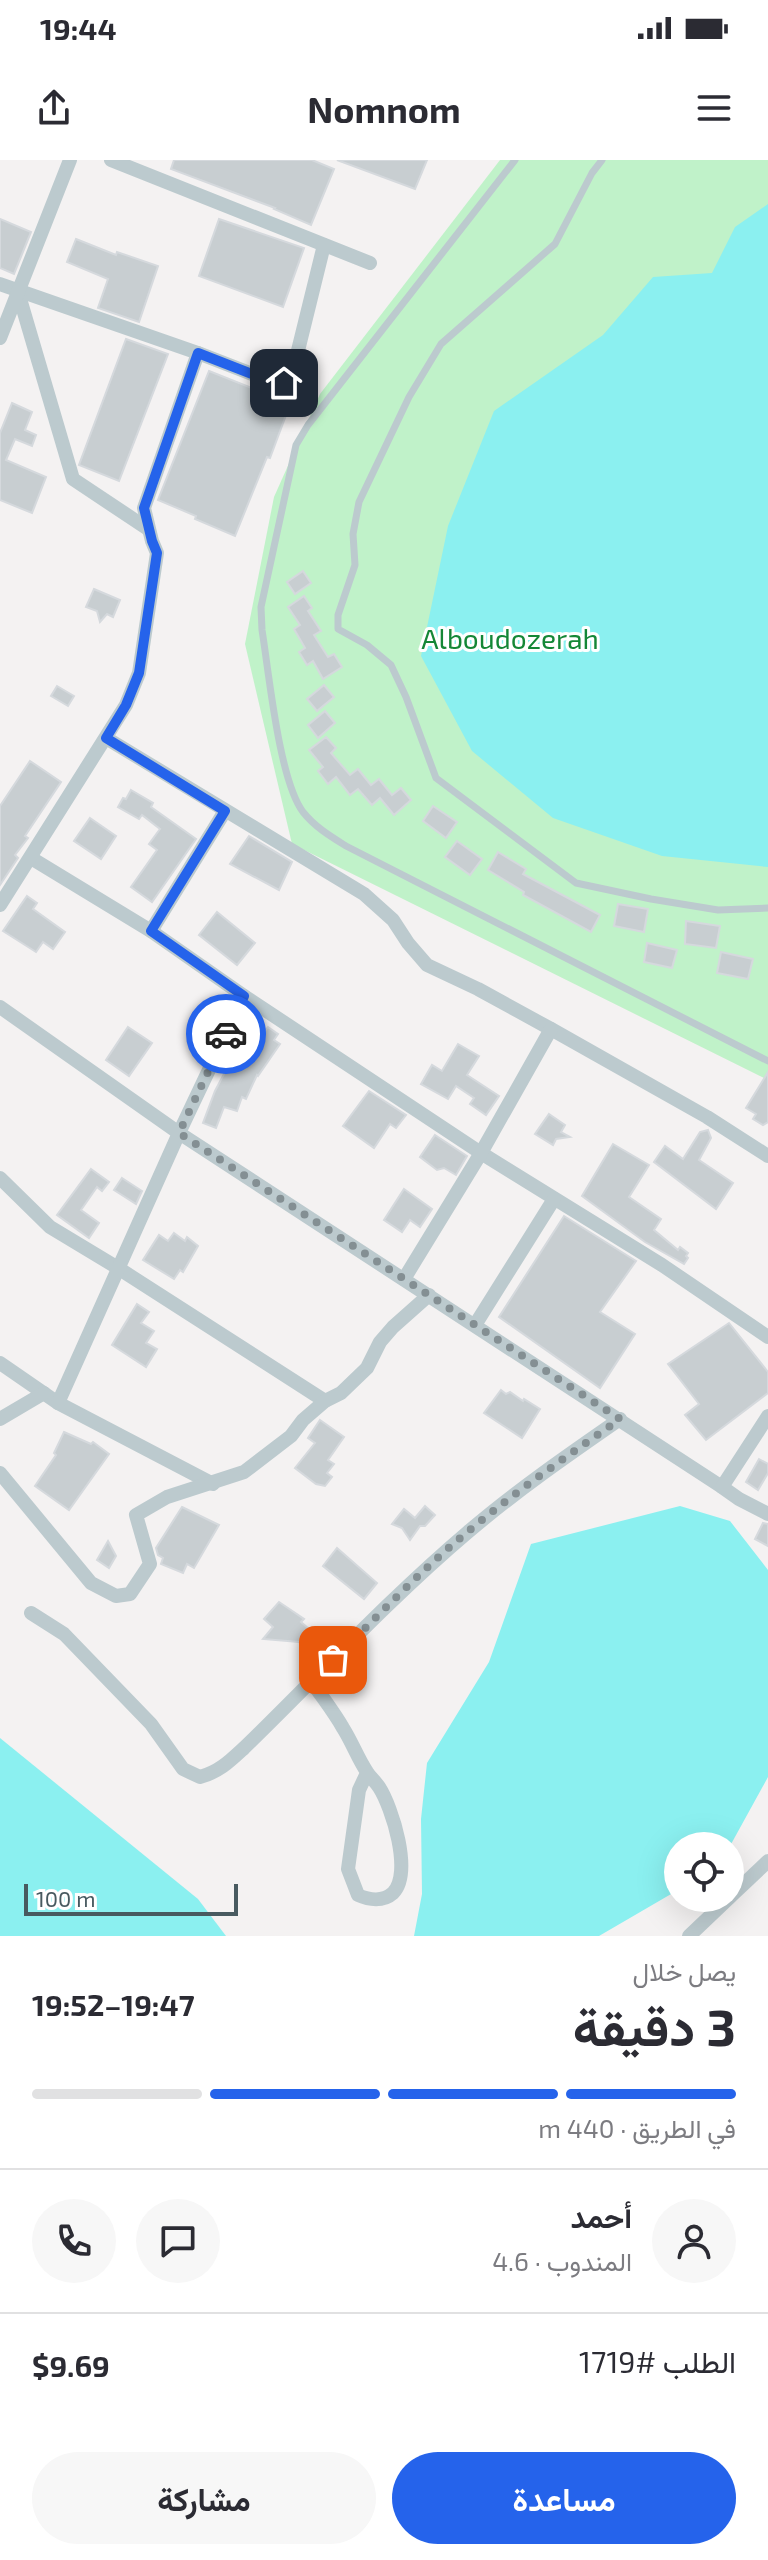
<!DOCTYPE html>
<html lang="ar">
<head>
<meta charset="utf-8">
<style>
  :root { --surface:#fff; --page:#f7f7f7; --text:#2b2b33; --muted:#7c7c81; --line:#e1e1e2; --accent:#2563eb }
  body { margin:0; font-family:"Exo 2",Vazirmatn,sans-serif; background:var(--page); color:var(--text); direction:rtl; height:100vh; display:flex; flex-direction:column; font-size:30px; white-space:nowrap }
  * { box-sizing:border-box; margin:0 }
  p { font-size:26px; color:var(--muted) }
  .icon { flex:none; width:44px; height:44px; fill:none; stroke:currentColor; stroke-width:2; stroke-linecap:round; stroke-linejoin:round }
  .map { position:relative; height:1776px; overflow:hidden; direction:ltr }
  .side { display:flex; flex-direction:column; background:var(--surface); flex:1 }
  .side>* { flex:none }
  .tools { position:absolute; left:664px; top:1672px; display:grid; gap:16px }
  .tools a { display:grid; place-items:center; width:80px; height:80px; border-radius:50%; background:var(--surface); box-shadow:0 8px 32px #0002; font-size:40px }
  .scale { position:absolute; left:24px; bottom:20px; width:214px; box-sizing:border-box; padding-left:8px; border:4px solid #485a60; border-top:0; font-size:22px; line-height:28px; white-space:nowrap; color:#485a60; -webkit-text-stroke:6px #fff; paint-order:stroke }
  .pin { position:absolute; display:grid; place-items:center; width:68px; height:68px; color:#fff; margin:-34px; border-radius:16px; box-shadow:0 4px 12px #0006 }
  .courier { position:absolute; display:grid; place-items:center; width:80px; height:80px; margin:-40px; border:6px solid #2563eb; border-radius:50%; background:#fff; color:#222; box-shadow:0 2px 10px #0007 }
  .summary em { font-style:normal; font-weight:700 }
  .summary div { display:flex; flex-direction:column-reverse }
  .summary { display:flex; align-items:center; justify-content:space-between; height:136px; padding:0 32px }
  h1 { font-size:52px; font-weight:700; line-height:60px }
  .bar { display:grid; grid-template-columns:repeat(4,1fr); gap:12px 8px; align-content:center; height:96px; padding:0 32px }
  .bar i { height:10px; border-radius:6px; background:var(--line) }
  .bar .active { background:var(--accent) }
  .bar p { grid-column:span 4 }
  .line { display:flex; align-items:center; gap:20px; padding:0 32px; border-top:2px solid var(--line) }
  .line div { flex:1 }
  .round { display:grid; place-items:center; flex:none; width:84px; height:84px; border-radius:42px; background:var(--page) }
  .button { display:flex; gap:16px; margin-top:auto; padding:16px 32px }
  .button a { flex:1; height:92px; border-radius:48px; background:var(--accent); color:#fff; font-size:32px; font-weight:700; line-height:92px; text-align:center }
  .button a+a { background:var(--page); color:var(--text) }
  .status { display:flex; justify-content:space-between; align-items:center; height:56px; padding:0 40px; background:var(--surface); direction:ltr }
  .status svg { height:22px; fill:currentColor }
  header { display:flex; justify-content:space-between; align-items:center; height:104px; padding:0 32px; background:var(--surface); font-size:36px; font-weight:700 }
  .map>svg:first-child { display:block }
</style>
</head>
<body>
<div class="status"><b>19:44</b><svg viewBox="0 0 49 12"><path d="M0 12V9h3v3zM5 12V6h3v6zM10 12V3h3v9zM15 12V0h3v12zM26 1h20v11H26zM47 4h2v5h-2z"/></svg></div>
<header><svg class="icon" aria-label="menu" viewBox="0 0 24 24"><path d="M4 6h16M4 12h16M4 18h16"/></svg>Nomnom<svg class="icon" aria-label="share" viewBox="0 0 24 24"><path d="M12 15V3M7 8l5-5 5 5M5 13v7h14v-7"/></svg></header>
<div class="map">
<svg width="768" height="1776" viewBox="0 0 768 1776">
  <rect width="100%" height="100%" fill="#f4f2f2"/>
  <!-- green -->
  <path fill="#c0f2c9" d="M500,0H768V920L292,684L245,484L274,337L320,234Z"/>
  <!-- water -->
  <g fill="#8bf0f0">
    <path d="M768,44V707L662,696L553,658L472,591L421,496L448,366L494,251L603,175L653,117L712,113L735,67Z"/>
    <path d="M680,1346L730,1361L768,1410V1617L730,1686H678V1730L599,1776H414L422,1734L421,1659L427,1603L489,1502L531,1384Z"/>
    <path d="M0,1578L198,1739L226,1776H0Z"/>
  </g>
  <!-- building -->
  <g fill="#c8ced1" stroke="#d5d9dd" stroke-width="2">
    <path d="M174,0H312L334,9L311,65L274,49L275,48L171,9Z"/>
    <path d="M337,0H427L415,29Z"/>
    <path d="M0,59L31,72L14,114L0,108Z"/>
    <path d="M219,59L304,88L283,147L199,116Z"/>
    <path d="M76,79L116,95L117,92L158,106L139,162L98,148L108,119L67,102Z"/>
    <path d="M126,179L168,194L119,321L79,305Z"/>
    <path d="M209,211L254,229L255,226L292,239L270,298L267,297L235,376L195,359L196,356L158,340Z"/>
    <path d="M12,243L32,252L25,270L36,275L32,286L15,279L6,300L46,317L32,353L0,340V273Z"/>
    <path d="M303,411L311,423L295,434L287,422Z"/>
    <path d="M94,429L120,440L113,457L107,454L100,462L97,451L86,447Z"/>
    <path d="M304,436L312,448L308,451L321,471L314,475L328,497L334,494L342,507L323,519L313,501L307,505L299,492L305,488L294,469L300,465L288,447Z"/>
    <path d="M324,525L334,537L317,551L307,539Z"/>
    <path d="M57,526L74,536L68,546L51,536Z"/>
    <path d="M325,551L335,563L318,578L308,565Z"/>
    <path d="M326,577L336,588L331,593L350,615L358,609L371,625L379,619L392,635L401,628L411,640L394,655L380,638L372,645L358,629L350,635L336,617L328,624L318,611L323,607L309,590Z"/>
    <path d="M30,601L61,622L25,676L28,678L15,695L18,698L0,725V646Z"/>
    <path d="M131,630L153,643L151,647L196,679L152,742L131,727L157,690L149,684L160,669L142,655L139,659L118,647L123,638L126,639Z"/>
    <path d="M433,646L457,662L446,678L423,661Z"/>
    <path d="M90,658L116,676L101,699L74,681Z"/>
    <path d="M249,676L292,702L279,730L230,704Z"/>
    <path d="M457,681L482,699L470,715L445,697Z"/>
    <path d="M498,692L526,709L523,714L600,755L591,772L523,735L524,732L488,710Z"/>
    <path d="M27,736L37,743L33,749L65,772L53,789L43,782L36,792L3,771Z"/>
    <path d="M618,744L648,749L644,772L614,766Z"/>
    <path d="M217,752L255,783L237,805L199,775Z"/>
    <path d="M686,761L720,766L716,788L685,784Z"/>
    <path d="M647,783L677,790L672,808L644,802Z"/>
    <path d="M721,792L753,799L748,819L717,813Z"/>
    <path d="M128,867L152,883L129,916L106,900Z"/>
    <path d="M268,867L278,874L274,880L280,884L258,916L257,915L246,939L242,937L237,951L224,947L216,968L203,963L215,931L226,910L230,912L259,868L264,872Z"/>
    <path d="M458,884L479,896L467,915L499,936L486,955L470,944L474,938L456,926L448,939L421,924L432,905L442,911Z"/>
    <path d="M768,912V962L763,965L753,959L756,954L746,948Z"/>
    <path d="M369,931L406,955L396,968L390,964L374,988L343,966Z"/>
    <path d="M549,954L565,965L561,972L570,977L556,979L553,985L535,974Z"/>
    <path d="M708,970L711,978L699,1000L733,1023L716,1049L654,1002L665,986L683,999L700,972Z"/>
    <path d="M435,975L467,996L456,1015L444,1008L437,1010L420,997Z"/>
    <path d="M613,984L649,1005L629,1037L661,1059L654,1070L678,1090L680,1087L688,1093L686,1096L688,1098L684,1104L645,1082L582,1036Z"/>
    <path d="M91,1009L109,1022L102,1031L97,1027L81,1050L99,1063L89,1078L57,1055Z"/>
    <path d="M122,1018L142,1031L136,1044L114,1030Z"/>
    <path d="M404,1029L432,1049L420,1067L410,1060L402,1072L384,1060Z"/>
    <path d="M564,1056L636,1101L600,1152L635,1174L600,1228L499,1157Z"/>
    <path d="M174,1073L185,1081L187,1077L198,1086L183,1112L180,1110L174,1119L143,1100L159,1075L168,1081Z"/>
    <path d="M137,1144L149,1152L141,1163L154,1171L146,1183L157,1189L146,1207L112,1185Z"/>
    <path d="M729,1163L768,1212V1233L706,1280L685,1255L699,1244L668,1204Z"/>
    <path d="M501,1230L506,1234L510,1232L523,1241L524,1239L540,1249L522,1278L484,1253Z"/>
    <path d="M320,1260L344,1277L328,1300L334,1304L327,1313L332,1317L325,1326L316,1324L295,1308L315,1283L308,1278Z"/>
    <path d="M64,1272L91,1284L93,1282L109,1294L69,1350L35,1326L56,1295L54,1293Z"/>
    <path d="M759,1299L768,1304V1313L758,1330L746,1322Z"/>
    <path d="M425,1346L435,1355L425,1366H420L410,1380L402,1368L392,1364L404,1349L415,1358Z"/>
    <path d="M182,1347L219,1365L194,1408L187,1404L183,1413L161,1404L163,1398L158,1395L156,1388Z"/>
    <path d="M763,1363L768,1364V1386L755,1379Z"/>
    <path d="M108,1381L116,1396L109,1408L97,1400Z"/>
    <path d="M337,1388L377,1423L364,1439L323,1406Z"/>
    <path d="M279,1442L304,1459L301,1462L315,1474L304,1487L299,1482L263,1479L273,1467L264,1459Z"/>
  </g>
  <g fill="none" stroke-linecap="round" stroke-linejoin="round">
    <!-- lane -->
    <g stroke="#bccace" stroke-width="7">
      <path d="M515,0L308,265L296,285L261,447L262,470C269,513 279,620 303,652C315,667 330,676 346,686L768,901"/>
      <path d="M602,0L592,13L555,84L441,184L409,237L359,342L353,374L355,405L338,455V469L367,485L391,505L406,537L436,618L576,723L651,739L718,750L768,748"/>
    </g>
    <!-- street -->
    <g stroke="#bccace" stroke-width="14">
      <path d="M111,0L370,103"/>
      <path d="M0,124L198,193L275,223L291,219L324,85"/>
      <path d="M18,132L73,319L148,369"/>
      <path d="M0,178L70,0"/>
      <path d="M106,578L364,734L393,760L408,783L427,805L478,829L551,869L707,957L768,996"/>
      <path d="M31,698L151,771L244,836L481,993L662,1105L768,1177"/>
      <path d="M0,745L126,545L139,513L157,393L152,381L144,348L198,193"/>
      <path d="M151,771L225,651"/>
      <path d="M0,847L179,973L722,1327"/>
      <path d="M0,1018L50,1067L118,1108L325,1241"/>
      <path d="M404,1119L481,993L551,869"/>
      <path d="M475,1165L554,1039"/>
      <path d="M0,1203L58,1243L213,1324"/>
      <path d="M58,1243L179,973L244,836"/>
      <path d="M768,1256L722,1327L739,1339L768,1354"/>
      <path d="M0,1259L44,1233"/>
      <path d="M0,1313L91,1423L116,1436L130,1434L150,1404L136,1355L167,1337L244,1312L291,1276L303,1260L325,1241L341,1233L367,1208L380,1182L393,1167L429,1135"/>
      <path d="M31,1453L64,1474L151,1564L183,1609L200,1617C219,1612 230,1601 244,1588C318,1516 389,1439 468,1372C516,1331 568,1295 620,1259"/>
      <path d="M312,1522C322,1537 334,1552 343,1568C352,1582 358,1599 367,1612C370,1617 375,1621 379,1627C392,1647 413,1713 393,1733C383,1742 369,1740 358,1735L348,1709L359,1630L367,1613"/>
      <path d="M730,1737L768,1701"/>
      <path d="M689,1776L729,1738"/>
    </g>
  </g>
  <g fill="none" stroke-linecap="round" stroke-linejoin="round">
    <!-- done -->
    <path stroke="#848f93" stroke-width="8" stroke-dasharray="0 14.4" d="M226,874L179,973L620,1259C569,1295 519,1329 471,1369C422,1409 378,1456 333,1500"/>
    <!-- route -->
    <path stroke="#2563eb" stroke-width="10" d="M226,874L244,836L151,771L225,651L106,578L126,545L139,513L157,393L152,381L144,348L198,193L275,223H284"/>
  </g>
  <g text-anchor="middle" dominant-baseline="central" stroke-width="6" stroke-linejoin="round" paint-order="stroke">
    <!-- park labels -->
    <g font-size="28" fill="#148736" stroke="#fff">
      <text x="510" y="478">Alboudozerah</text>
    </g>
  </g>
</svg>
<div class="tools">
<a><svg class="icon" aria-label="locate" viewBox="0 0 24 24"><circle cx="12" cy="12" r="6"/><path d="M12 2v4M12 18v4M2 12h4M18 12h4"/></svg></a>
</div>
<div class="scale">100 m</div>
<div class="pin" style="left:333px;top:1500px;background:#ea580c"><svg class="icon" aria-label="bag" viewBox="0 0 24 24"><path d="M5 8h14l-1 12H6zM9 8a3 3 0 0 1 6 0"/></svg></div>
<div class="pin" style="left:284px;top:223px;background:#1f2937"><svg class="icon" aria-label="home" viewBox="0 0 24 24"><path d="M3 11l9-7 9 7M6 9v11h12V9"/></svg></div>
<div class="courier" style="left:226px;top:874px"><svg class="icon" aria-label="car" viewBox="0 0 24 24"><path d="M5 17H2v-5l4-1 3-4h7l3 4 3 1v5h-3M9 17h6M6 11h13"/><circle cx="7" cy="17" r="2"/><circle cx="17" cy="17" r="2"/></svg></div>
</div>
<section class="side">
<div class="summary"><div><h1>3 دقيقة</h1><p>يصل خلال</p></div><em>19:47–19:52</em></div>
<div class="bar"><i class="active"></i><i class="active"></i><i class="active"></i><i></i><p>في الطريق · 440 m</p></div>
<div class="line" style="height:144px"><a class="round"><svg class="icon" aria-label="person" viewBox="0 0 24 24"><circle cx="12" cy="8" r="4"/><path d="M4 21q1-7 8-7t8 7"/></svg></a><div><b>أحمد</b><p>المندوب · 4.6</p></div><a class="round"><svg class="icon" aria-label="chat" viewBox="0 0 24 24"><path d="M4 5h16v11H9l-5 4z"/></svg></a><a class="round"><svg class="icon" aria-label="phone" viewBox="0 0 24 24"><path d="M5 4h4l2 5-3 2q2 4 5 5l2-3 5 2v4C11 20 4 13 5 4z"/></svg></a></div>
<div class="line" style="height:104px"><div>الطلب #1719</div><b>$9.69</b></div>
<div class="button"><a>مساعدة</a><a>مشاركة</a></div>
</section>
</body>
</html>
